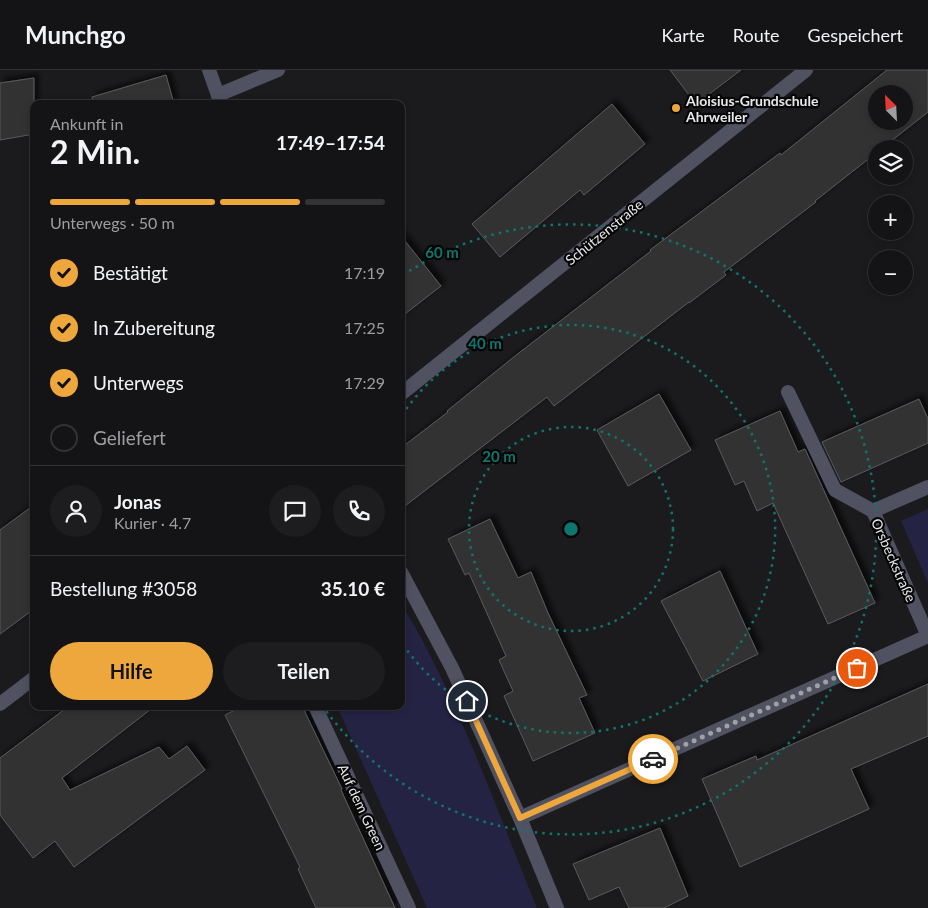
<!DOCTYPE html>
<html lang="de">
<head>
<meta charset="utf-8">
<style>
  :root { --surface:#141416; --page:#1d1d1f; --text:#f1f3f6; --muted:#9d9ea1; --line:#333335; --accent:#eea73d }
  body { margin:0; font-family:Lato,sans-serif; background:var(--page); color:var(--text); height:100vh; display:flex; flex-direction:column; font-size:19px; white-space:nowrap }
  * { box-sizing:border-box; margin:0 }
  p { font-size:16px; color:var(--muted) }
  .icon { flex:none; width:28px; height:28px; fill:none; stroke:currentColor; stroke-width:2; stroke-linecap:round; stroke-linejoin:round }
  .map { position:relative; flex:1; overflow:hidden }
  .sheet { position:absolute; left:30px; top:30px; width:375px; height:610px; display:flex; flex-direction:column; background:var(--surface); border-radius:10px; box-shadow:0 2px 8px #0003,0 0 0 1px var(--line) }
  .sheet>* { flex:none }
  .needle { width:32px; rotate:336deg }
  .buttons { position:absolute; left:868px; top:15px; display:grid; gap:10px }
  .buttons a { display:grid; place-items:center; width:45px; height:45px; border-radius:50%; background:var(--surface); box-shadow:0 2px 8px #0003,0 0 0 1px var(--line); font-size:25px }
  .pin { position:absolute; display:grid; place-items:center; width:42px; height:42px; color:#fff; margin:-21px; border:2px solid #fff; border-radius:50%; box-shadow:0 1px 5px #0007 }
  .courier { position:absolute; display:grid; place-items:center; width:50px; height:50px; margin:-25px; border:4px solid #eea73d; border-radius:50%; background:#fff; color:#222; box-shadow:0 1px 6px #0007 }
  .overview em { font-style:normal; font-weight:700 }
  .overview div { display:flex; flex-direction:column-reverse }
  .overview { display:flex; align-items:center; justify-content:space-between; height:85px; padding:0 20px }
  h1 { font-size:32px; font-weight:700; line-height:38px }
  .bar { display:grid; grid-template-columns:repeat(4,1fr); gap:8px 5px; align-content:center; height:60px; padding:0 20px }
  .bar i { height:6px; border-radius:4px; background:var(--line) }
  .bar .current { background:var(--accent) }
  .bar p { grid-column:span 4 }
  .line { display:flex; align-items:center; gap:12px; padding:0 20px; border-top:1px solid var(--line) }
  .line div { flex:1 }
  .round { display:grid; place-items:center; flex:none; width:52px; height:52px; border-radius:26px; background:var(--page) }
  ol { padding:0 20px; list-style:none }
  li { display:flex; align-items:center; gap:15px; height:55px }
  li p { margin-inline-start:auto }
  li .icon { padding:5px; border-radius:50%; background:var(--accent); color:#111; stroke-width:4 }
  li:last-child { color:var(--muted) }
  li i { width:28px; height:28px; border:2px solid var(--line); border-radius:50% }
  .button { display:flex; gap:10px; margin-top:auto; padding:10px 20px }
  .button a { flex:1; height:58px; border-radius:30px; background:var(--accent); color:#111; font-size:20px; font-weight:700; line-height:58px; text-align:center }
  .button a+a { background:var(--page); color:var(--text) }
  header { display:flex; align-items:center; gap:30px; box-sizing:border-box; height:70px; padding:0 25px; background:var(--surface); border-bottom:1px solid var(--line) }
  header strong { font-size:24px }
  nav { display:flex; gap:28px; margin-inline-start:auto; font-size:18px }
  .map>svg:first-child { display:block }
</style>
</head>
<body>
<header>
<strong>Munchgo</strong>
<nav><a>Karte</a><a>Route</a><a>Gespeichert</a></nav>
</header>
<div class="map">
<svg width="928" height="838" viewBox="0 0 928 838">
  <defs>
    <filter id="shadow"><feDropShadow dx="4.5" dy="-4.5" stdDeviation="2.5" flood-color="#0009"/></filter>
  </defs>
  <rect width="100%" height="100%" fill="#1b1b1d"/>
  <!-- green -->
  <g fill="#242344">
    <path d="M928,439V513L901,451Z"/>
    <path d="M401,533C458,627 495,736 537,838H427L337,636H401Z"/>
  </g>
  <!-- building -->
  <g fill="#303033" stroke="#5b5b5e" fill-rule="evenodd" filter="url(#shadow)">
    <path d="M670,0H741L696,34Z"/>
    <path d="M887,0H928V42L881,79H876V83L815,131L816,132L724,202L726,205L689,233V232L554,336L547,327L401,439V378L448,342L447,341L515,286L651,181L650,180L780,83L781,85ZM876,24H904V51H876Z"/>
    <path d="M166,5L174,34H93L92,27Z"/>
    <path d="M34,8V64L0,70V13Z"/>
    <path d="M612,34L645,74L584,125L580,120L500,187L472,154Z"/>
    <path d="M401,166L441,216L401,247Z"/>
    <path d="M659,324L691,380L628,416L597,360Z"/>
    <path d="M919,329L928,349V373L841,412L822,372Z"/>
    <path d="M780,341L798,382L805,379L875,533L828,554L773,433L757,441L744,411L735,415L715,370Z"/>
    <path d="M34,435V539L0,564V460Z"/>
    <path d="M490,449L518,508L531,502L548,543L587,625L579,628L595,663L533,691L504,626L513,621L499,590L506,586L469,503L465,505L448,469Z"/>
    <path d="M720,501L758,584L703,611L661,531Z"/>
    <path d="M928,614V666L851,699L869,739L740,797L702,709L756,686L757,690Z"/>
    <path d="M69,636H155L62,708L70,720L159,677L169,689L187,676L205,700L74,797L55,771L33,788L0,745V688Z"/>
    <path d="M243,636H302L342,719L341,720L395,838H316L298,799L300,797L225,645Z"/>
    <path d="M660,758L688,826L664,838H629L619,817L589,830L573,794Z"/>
  </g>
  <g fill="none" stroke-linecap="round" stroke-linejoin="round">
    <!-- service -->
    <g stroke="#505161" stroke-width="14">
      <path d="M218,25L278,0"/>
      <path d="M788,322L835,420L873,441"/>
    </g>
    <!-- minor -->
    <g stroke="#505161" stroke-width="14">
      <path d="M209,0L221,34"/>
      <path d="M401,324L806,0"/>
      <path d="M401,502L452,598L520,748L557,838"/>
      <path d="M928,566L873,441L928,417"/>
      <path d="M0,634L34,608"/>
      <path d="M315,636L409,838"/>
      <path d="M520,748L928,566"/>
    </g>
  </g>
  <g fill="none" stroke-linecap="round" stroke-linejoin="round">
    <!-- done -->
    <path stroke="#a1a1a3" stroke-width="5" stroke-dasharray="0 9" d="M653,689L857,598"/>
    <!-- route -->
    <path stroke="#eea73d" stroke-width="6" d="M467,631L520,748L653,689"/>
  </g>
  <!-- distance rings -->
  <g fill="none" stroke="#0f766e" stroke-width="2.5" stroke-dasharray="2.5 5">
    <circle cx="571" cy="459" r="102"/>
    <path d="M402 345A204 204 0 1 1 402 573"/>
    <path d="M403 205A305 305 0 1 1 324 638"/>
  </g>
  <!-- markers -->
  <circle fill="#eea73d" stroke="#060607" stroke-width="2" cx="676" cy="38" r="5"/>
  <g text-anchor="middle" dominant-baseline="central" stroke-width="4.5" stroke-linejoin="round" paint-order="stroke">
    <!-- poi labels -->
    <g font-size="14" font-weight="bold" fill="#e9e9eb" stroke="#060607" text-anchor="start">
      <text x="686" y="30">Aloisius-Grundschule<tspan x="686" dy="16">Ahrweiler</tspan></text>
    </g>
    <!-- street labels -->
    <g font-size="14" fill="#e9e9eb" stroke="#060607">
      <text transform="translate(604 162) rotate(-39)">Schützenstraße</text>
      <text transform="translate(894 490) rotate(66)">Orsbeckstraße</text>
      <text transform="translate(362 737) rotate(65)">Auf dem Green</text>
    </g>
  </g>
  <circle cx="571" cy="459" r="8" fill="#0f766e" stroke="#060607" stroke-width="2.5"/>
  <g font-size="15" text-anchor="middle" font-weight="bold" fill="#0f766e" stroke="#060607" stroke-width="4.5" stroke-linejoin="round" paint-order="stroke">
    <text x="442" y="188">60 m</text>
    <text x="485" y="279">40 m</text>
    <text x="499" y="392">20 m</text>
  </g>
</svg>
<div class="buttons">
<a><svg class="needle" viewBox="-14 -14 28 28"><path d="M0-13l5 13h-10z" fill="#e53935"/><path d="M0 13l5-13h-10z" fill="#9d9ea1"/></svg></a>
<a><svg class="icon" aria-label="layers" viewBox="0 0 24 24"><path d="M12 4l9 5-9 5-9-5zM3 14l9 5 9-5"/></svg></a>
<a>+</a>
<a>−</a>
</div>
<div class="pin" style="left:857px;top:598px;background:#ea580c"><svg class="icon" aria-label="bag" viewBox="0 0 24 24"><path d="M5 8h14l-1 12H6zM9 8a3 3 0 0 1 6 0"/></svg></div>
<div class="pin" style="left:467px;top:631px;background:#1f2937"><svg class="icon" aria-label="home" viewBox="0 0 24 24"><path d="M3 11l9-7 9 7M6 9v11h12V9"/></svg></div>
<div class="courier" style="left:653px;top:689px"><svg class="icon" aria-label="car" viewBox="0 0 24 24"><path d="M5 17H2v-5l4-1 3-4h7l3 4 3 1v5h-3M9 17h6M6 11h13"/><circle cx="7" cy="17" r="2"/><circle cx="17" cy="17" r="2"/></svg></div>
<section class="sheet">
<div class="overview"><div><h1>2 Min.</h1><p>Ankunft in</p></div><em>17:49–17:54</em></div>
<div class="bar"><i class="current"></i><i class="current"></i><i class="current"></i><i></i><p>Unterwegs · 50 m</p></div>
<ol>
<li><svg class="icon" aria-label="check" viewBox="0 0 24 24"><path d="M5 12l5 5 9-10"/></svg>Bestätigt<p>17:19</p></li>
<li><svg class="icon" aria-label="check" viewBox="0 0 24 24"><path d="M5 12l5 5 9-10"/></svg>In Zubereitung<p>17:25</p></li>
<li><svg class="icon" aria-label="check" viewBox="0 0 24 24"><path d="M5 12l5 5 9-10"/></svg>Unterwegs<p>17:29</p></li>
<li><i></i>Geliefert</li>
</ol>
<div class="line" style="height:90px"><a class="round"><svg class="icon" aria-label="person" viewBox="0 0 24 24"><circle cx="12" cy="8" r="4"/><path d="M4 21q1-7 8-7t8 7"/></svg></a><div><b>Jonas</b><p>Kurier · 4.7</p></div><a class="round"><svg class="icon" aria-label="chat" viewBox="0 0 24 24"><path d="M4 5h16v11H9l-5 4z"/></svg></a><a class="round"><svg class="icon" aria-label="phone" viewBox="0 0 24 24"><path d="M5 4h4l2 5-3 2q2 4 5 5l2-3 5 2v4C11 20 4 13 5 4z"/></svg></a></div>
<div class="line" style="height:65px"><div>Bestellung #3058</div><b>35.10 €</b></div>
<div class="button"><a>Hilfe</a><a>Teilen</a></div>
</section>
</div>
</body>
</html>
